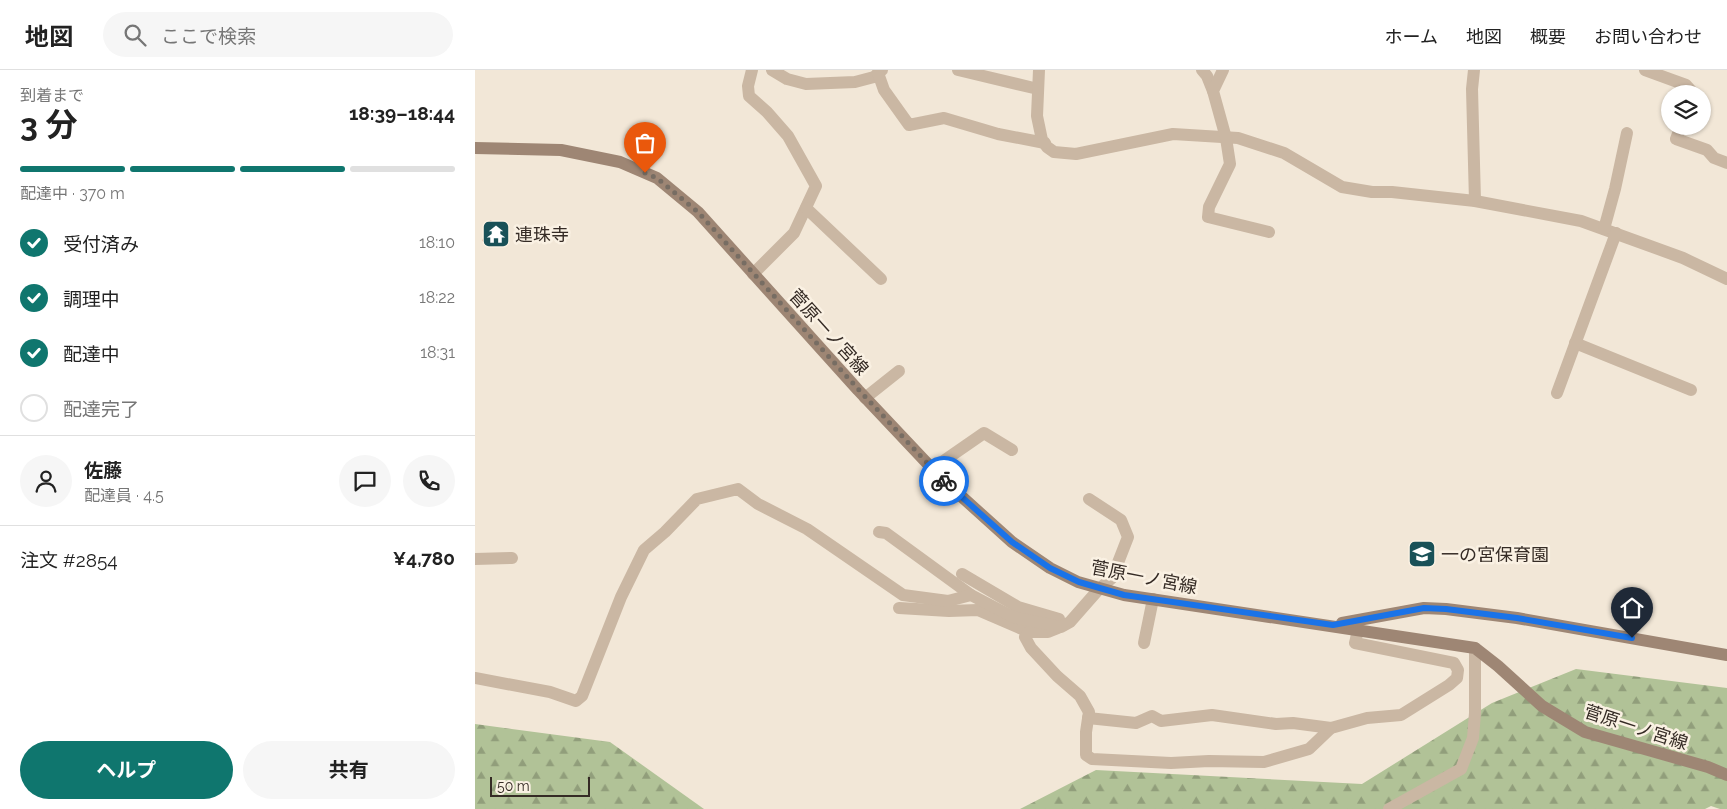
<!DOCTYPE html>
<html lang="ja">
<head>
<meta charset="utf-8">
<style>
  :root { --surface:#fff; --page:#f6f6f6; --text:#222; --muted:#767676; --line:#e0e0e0; --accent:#0f766e }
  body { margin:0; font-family:Raleway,"Noto Sans JP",sans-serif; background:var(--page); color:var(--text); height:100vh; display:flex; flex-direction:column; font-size:19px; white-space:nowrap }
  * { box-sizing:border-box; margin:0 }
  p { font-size:16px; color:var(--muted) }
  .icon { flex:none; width:28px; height:28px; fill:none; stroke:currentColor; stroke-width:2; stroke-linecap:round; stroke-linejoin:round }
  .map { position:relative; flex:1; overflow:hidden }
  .panel { display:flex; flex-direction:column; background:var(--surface); width:475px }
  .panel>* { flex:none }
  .tools { position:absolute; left:1186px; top:15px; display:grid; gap:10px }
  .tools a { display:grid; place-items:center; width:50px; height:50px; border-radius:50%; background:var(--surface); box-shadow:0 1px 4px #0004; font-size:25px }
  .scale { position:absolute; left:15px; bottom:12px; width:100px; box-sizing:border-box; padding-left:5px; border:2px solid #352b25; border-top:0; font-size:14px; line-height:18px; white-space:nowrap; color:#352b25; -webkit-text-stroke:4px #faf1e3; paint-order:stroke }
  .pin { position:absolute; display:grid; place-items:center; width:42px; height:42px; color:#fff; margin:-51px -21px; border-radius:50% 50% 50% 0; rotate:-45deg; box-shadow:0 0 5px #0007 }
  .pin .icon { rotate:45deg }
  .courier { position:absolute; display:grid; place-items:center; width:50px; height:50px; margin:-25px; border:4px solid #1a73e8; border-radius:50%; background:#fff; color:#222; box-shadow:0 1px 6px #0007 }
  .head em { font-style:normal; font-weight:700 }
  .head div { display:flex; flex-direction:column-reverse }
  .head { display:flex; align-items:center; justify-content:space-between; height:85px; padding:0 20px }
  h1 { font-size:32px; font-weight:700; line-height:38px }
  .bar { display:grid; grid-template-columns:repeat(4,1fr); gap:8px 5px; align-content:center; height:60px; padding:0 20px }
  .bar i { height:6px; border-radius:4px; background:var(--line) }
  .bar .on { background:var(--accent) }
  .bar p { grid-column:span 4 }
  .line { display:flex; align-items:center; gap:12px; padding:0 20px; border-top:1px solid var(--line) }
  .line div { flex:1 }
  .round { display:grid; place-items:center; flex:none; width:52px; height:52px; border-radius:26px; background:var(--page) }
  ol { padding:0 20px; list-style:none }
  li { display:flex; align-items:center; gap:15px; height:55px }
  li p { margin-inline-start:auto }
  li .icon { padding:5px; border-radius:50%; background:var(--accent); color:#fff; stroke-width:4 }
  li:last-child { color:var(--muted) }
  li i { width:28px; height:28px; border:2px solid var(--line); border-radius:50% }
  .primary-button { display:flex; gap:10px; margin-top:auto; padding:10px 20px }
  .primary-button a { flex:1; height:58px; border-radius:30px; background:var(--accent); color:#fff; font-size:20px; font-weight:700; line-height:58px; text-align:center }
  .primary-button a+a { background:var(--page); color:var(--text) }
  header { display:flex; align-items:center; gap:30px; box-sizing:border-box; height:70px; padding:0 25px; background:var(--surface); border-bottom:1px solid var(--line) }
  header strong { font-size:24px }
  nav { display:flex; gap:28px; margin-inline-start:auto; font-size:18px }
  .search { width:350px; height:45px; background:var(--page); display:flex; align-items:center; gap:12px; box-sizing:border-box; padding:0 18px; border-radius:28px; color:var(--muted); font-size:19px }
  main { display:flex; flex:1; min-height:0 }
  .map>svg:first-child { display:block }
</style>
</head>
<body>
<header>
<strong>地図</strong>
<div class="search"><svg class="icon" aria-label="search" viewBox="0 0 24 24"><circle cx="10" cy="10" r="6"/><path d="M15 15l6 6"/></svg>ここで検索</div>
<nav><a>ホーム</a><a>地図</a><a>概要</a><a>お問い合わせ</a></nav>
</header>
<main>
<section class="panel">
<div class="head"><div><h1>3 分</h1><p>到着まで</p></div><em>18:39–18:44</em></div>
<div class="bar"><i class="on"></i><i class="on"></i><i class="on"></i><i></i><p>配達中 · 370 m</p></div>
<ol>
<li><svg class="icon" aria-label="check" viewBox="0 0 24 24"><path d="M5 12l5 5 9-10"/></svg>受付済み<p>18:10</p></li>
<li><svg class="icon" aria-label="check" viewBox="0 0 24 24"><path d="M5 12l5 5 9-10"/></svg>調理中<p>18:22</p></li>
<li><svg class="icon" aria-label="check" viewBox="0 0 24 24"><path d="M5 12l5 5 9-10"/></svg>配達中<p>18:31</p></li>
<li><i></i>配達完了</li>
</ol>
<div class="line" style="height:90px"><a class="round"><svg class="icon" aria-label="person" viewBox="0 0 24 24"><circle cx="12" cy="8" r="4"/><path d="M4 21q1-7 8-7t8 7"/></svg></a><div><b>佐藤</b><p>配達員 · 4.5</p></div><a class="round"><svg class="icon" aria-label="chat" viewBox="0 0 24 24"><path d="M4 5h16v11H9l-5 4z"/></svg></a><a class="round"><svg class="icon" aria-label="phone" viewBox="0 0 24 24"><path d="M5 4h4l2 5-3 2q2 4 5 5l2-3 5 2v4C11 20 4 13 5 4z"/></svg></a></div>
<div class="line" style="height:65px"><div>注文 #2854</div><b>¥4,780</b></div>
<div class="primary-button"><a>ヘルプ</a><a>共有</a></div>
</section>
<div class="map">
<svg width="1252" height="739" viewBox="0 0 1252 739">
  <defs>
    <pattern id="forest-firs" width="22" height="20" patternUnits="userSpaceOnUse" patternTransform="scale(1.25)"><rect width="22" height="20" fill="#b1c297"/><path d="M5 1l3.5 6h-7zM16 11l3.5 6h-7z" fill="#919e7b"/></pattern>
  </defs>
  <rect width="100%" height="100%" fill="#f2e7d7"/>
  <!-- forest -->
  <g fill="url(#forest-firs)">
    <path d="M1101,599L1252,618V739H1245L1236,736L1230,739H545L621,700L887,714L1017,633Z"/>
    <path d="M0,654L135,672L229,739H0Z"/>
  </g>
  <!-- building -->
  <path fill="#cc663b" d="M15,150L34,157L27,177L7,171Z"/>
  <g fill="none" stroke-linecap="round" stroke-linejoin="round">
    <!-- street -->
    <g stroke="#cab7a3" stroke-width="12">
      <path d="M277,0L273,16L274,26L292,42L313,66L341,116L319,163L278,204"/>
      <path d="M297,0L312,9L331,14L380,12L399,7L407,0"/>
      <path d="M483,0L563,19"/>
      <path d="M564,0L562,46L567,70L572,77L579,82L601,84L698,64L763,68L809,83L867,117L897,122H917L1000,131L1106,151L1208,188L1252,209"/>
      <path d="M727,0L732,6L738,21"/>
      <path d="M748,0L738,21L751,68L755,94L734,137L733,147L794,162"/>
      <path d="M999,0L997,19L1000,131"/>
      <path d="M1170,0L1211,15L1219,24"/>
      <path d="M403,3L409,20L434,55L469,48L523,64L570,73"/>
      <path d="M1206,56L1201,69L1232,80L1239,88L1252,93"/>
      <path d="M331,138L406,209"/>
      <path d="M1129,159L1140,119L1152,63"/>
      <path d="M1100,273L1216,320"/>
      <path d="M1082,323L1141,163"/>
      <path d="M390,328L424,301"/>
      <path d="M457,399L509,363L537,380"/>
      <path d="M404,462L411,463L496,525"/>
      <path d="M0,489L37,488"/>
      <path d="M487,504L543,537L584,549"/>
      <path d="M424,538L474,541L503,540L554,562"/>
      <path d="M583,558L573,562H554L550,567L556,578L582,606L605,626L614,642L611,662V685L617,689L696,693L734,691L789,692L834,679L856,658L892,648L926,645L974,615L982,608L983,600L979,593L880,573L883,560"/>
      <path d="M669,573L678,529"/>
      <path d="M0,608L75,622L101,631L107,626L146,527L169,480L190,462L222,429L263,419L283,434L332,459L428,525L473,531L496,525L538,547L586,557L595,552L624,519L637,508L653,467L646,450L614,429"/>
      <path d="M613,648L661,653L677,646L686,651L737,645L801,654L818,653L856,658"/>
      <path d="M914,739L986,699L998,668L1000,643V578"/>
    </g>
    <!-- secondary -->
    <g stroke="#9e8674" stroke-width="12">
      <path d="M0,78L86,80L145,92L182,108L223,142L383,320L466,408L537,472L575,498L603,512L649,525L1000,578L1023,596L1067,636L1110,662L1233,697L1252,705"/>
      <path d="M867,553L949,538L971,539L1042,548L1252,585"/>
    </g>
  </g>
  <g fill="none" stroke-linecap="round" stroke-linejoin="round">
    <!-- done -->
    <path stroke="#776d63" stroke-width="5" stroke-dasharray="0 9" d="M170,103L182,108L223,142L384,320L469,411"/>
    <!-- route -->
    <path stroke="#1a73e8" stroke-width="6" d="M469,411L537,472L575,498L604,512L649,525L858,555L949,538L971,539L1042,548L1157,568"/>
  </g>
  <!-- icons -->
  <defs>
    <g id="temple-square" transform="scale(1.4375)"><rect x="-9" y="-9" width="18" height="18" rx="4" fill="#195158" stroke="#faf1e3"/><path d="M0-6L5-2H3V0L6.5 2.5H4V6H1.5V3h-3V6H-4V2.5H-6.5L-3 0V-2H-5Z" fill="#fff"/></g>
    <g id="school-square" transform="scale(1.4375)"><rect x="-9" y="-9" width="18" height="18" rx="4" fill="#195158" stroke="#faf1e3"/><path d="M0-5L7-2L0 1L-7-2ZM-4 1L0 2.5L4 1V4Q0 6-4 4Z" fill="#fff"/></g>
  </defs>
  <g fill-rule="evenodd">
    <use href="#temple-square" x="21" y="164"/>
    <use href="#school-square" x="947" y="484"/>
  </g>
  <g text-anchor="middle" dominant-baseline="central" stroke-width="5" stroke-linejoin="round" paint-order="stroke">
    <!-- poi labels -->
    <g font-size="18" fill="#352b25" stroke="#faf1e3" text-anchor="start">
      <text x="40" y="164">連珠寺</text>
      <text x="966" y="484">一の宮保育園</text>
    </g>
    <!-- street labels -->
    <g font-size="18" fill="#352b25" stroke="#faf1e3">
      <text transform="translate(354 262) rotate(48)">菅原一ノ宮線</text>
      <text transform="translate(669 507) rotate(11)">菅原一ノ宮線</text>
      <text transform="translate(1161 657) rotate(18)">菅原一ノ宮線</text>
    </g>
  </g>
</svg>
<div class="tools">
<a><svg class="icon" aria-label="layers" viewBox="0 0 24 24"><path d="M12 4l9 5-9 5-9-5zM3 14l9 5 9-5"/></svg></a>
</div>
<div class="scale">50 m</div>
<div class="pin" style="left:170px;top:103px;background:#ea580c"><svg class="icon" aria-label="bag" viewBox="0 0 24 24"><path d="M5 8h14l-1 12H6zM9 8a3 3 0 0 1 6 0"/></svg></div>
<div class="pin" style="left:1157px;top:568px;background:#1f2937"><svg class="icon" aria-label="home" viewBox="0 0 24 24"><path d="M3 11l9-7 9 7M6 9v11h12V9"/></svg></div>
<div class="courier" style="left:469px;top:411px"><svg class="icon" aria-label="bike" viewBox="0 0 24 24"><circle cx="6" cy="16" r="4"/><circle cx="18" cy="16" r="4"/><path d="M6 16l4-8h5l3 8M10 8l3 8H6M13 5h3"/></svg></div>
</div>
</main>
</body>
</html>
